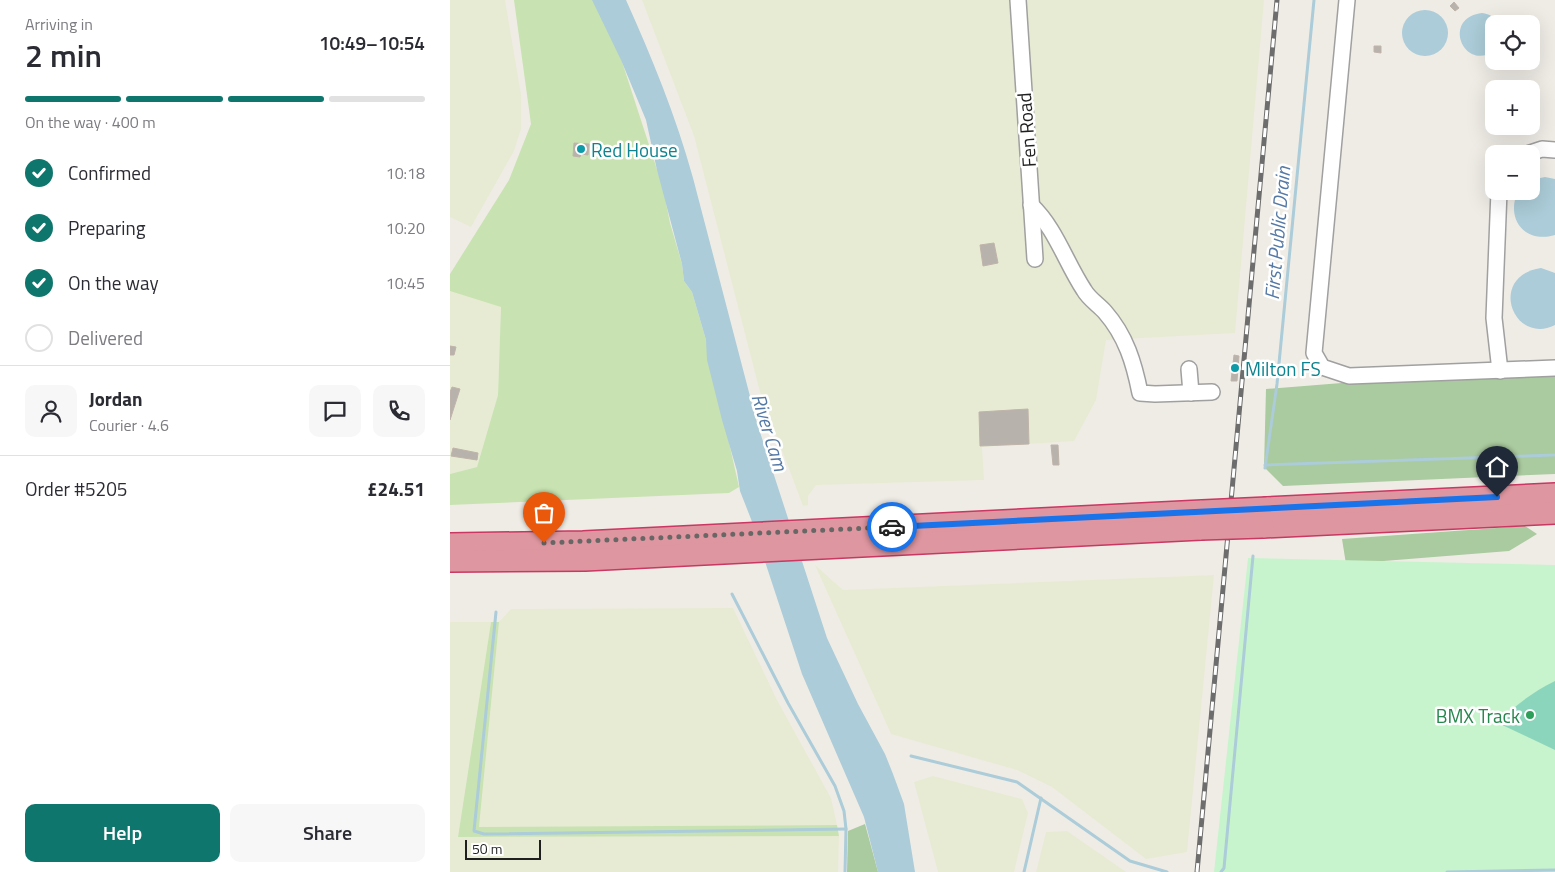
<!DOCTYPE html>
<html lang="en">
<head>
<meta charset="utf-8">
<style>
  :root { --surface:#fff; --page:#f7f7f7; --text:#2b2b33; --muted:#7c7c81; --line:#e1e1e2; --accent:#0f766e }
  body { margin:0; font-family:"Titillium Web",sans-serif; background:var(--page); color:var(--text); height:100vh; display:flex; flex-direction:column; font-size:19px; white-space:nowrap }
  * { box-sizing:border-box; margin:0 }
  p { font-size:16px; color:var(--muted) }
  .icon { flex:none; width:28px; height:28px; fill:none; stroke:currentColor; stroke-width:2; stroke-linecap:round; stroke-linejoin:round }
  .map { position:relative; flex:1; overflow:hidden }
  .details { display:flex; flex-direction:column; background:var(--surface); width:450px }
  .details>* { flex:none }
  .fabs { position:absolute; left:1035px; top:15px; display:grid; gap:10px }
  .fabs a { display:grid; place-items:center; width:55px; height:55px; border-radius:10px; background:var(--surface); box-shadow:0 5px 20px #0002; font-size:25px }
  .scale { position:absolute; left:15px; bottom:12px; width:76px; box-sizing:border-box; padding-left:5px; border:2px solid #1f1f1f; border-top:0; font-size:14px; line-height:18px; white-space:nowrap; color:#1f1f1f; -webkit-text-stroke:4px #fff; paint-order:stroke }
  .pin { position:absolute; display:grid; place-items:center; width:42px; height:42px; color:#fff; margin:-51px -21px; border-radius:50% 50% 50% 0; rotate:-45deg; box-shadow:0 0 5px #0007 }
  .pin .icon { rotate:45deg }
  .courier { position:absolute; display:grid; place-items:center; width:50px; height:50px; margin:-25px; border:4px solid #1a73e8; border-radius:50%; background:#fff; color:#222; box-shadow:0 1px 6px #0007 }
  .head em { font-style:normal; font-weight:600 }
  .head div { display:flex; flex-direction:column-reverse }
  .head { display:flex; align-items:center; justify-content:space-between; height:85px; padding:0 25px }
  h1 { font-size:32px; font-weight:600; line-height:38px }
  .bar { display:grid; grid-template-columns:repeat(4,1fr); gap:8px 5px; align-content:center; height:60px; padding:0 25px }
  .bar i { height:6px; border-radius:4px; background:var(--line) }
  .bar .active { background:var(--accent) }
  .bar p { grid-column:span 4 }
  .line { display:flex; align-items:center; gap:12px; padding:0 25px; border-top:1px solid var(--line) }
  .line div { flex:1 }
  .round { display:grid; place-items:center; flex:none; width:52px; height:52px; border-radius:10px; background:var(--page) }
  ol { padding:0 25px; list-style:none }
  li { display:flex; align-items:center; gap:15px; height:55px }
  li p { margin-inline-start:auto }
  li .icon { padding:5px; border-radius:50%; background:var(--accent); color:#fff; stroke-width:4 }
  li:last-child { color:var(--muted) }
  li i { width:28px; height:28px; border:2px solid var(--line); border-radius:50% }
  .button { display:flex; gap:10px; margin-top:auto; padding:10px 25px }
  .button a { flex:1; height:58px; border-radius:10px; background:var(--accent); color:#fff; font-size:20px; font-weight:600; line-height:58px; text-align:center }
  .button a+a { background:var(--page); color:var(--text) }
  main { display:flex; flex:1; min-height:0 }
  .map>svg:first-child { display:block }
</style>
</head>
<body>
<main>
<section class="details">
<div class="head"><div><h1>2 min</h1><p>Arriving in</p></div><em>10:49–10:54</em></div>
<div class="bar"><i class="active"></i><i class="active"></i><i class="active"></i><i></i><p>On the way · 400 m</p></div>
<ol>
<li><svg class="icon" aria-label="check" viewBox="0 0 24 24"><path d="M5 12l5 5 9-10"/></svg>Confirmed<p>10:18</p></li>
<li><svg class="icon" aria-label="check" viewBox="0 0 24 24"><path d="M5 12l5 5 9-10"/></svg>Preparing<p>10:20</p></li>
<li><svg class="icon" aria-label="check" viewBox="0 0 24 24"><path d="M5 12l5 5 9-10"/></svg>On the way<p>10:45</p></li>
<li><i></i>Delivered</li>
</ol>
<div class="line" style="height:90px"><a class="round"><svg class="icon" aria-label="person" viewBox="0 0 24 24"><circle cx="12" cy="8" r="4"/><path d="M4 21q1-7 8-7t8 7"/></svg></a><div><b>Jordan</b><p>Courier · 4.6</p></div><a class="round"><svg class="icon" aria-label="chat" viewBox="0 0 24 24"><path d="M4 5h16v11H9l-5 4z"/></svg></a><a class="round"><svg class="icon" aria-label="phone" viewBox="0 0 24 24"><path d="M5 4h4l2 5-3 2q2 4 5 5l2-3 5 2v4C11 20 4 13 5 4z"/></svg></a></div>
<div class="line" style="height:65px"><div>Order #5205</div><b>£24.51</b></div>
<div class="button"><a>Help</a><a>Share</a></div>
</section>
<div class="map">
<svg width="1105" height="872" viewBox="0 0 1105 872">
  <rect width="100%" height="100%" fill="#efece6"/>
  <!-- farmland -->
  <g fill="#e8ebd3">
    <path d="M0,0H55L71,95V129L64,151L21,227L0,217Z"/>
    <path d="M192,0H814L785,333L656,340L646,400L624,441L532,447L534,480L366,485L358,496V505L353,506L310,392L244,136Z"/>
    <path d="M0,290L51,306L48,395L27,467L0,474Z"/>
    <path d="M365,565L393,590L764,575L737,852L696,859L602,787L567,770L441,734Z"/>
    <path d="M283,608L327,700L381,798L387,825L29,827L49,622L61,609Z"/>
    <path d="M0,622H41L8,837L389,836L388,872H0Z"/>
    <path d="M483,776L572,799L578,813L564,872H488L464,782Z"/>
    <path d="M617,831L676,872H586L596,832Z"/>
  </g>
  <!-- grass -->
  <g fill="#c8e3b1">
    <path d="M64,0H152L213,188L220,223L232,264L234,281L242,292L256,340L289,487L279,493L0,505V474L27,467L48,395L51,307L0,291V274L59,180L81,124Z"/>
    <path d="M41,622H49L29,827L387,825L389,836L8,837Z"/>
  </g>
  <!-- forest -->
  <g fill="#aaca9f">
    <path d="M1105,370V474L833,486L814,467L816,389L1029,372Z"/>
    <path d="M1075,526L1087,534L1059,551L896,564L892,539Z"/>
    <path d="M415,824L428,872H397L398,831Z"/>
  </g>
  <!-- park -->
  <path fill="#c8f4cd" d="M798,558L1105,565V872H764Z"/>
  <!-- pitch -->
  <path fill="#8cd5bd" d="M1105,681V750L1048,723C1065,705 1083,692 1105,681Z"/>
  <!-- water -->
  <g fill="#abccd8">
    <path d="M142,0H176C202,58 226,116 243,178L307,423L377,638L408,704L435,754L443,774L454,804L465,872H428L414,817L352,674L301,519L290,491L287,471L272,420L257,360L256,340L242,292L234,281L232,264L207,170L196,120L171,60Z"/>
    <circle cx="975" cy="33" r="23"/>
    <path d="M1032,13C1040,14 1044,17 1049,24H1044V51C1014,72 991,18 1032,13Z"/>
    <path d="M1095,177L1105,179V235C1075,244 1055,219 1068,191H1081V180Z"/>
    <path d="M1091,268L1105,273V325C1063,346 1037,276 1091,268Z"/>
  </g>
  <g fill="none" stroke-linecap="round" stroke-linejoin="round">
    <!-- stream -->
    <g stroke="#abccd8" stroke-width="3">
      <path d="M815,465L1105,455"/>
      <path d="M815,468L827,384L864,0"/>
      <path d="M282,594L338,703L385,786L394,811L396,829L395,872"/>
      <path d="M46,612L24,831L34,834L396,829"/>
      <path d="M461,756L567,782L680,861L717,872"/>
      <path d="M574,872L591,798"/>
      <path d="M771,872L774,868L803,556"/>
      <path d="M997,872L1105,870"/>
    </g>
  </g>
  <!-- building -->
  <g fill="#b8b2ac" stroke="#bfb4aa">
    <path d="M1004,2L1009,8L1005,11L1000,6Z"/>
    <path d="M924,46H931V53L924,52Z"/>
    <path d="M124,143L139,144L138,155L131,154L130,157L123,156Z"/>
    <path d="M544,243L548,263L533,266L530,245Z"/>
    <path d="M0,346L6,347L4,355H0Z"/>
    <path d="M784,355L789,356L787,381H781Z"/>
    <path d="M2,387L10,389L0,420V392Z"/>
    <path d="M578,409L579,444L530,446L529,412Z"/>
    <path d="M601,445H608L609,465H603Z"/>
    <path d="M3,448L28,453L27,460L1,456Z"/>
  </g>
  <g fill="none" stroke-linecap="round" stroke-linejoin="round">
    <!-- minor casing -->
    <g stroke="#a0a0a0" stroke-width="18">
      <g id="minor">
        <path d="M568,0L585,259"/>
        <path d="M897,0L864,353L872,367L899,376L1105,368"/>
        <path d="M1077,154L1092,149L1105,150"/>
        <path d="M1049,191L1044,318L1050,371"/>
        <path d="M581,205C606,229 615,261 634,290C639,299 649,305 655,312C676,336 684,363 690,393L705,394L762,392"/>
        <path d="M739,369L741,393"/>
      </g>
    </g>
    <!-- highway casing -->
    <g stroke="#c93762" stroke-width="24">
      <g id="highway">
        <path d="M817,508L1105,494"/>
        <path d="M813,527L1105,513"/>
        <path d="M0,544L133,542L752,511"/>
        <path d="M0,561L135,560L751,529"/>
      </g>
    </g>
    <!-- minor -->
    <use href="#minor" stroke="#fff" stroke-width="15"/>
    <!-- highway -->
    <use href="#highway" stroke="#de96a0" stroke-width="21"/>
    <!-- rail casing -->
    <g stroke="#6d6d6d" stroke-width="5">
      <path id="rail" d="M747,872L827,0"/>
    </g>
    <!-- rail -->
    <use href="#rail" stroke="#fff" stroke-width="3" stroke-dasharray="9" stroke-linecap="butt"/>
    <!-- highway-bridge casing -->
    <g stroke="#c93762" stroke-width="24" stroke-linecap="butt">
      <g id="highway-bridge">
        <path d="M752,511L817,508"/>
        <path d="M751,529L813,527"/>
      </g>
    </g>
    <!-- highway-bridge -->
    <use href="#highway-bridge" stroke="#de96a0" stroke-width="21"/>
  </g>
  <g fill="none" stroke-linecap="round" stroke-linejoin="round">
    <!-- done -->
    <path stroke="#686765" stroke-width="5" stroke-dasharray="0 9" d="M94,543L442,527"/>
    <!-- route -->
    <path stroke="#1a73e8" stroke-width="6" d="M442,527L1047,497"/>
  </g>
  <!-- markers -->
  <g fill="#0f9aa8" stroke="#fff" stroke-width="2">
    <circle cx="131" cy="149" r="5"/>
    <circle cx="785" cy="368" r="5"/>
  </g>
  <circle fill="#2e9e5b" stroke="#fff" stroke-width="2" cx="1080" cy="715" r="5"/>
  <g text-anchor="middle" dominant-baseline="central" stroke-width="5" stroke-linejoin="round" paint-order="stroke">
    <!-- street labels -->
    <g font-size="19" fill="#1f1f1f" stroke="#fff">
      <text transform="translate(576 130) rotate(-94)">Fen Road</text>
    </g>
    <!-- culture labels -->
    <g font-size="19" fill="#0d838f" stroke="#fff" text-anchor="start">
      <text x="141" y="149">Red House</text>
      <text x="795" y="368">Milton FS</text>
    </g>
    <!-- leisure labels -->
    <g font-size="19" fill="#27864d" stroke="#fff" text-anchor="end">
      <text x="1070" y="715">BMX Track</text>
    </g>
    <!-- water labels -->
    <g font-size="20" font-style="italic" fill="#5579a5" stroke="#fff">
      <text transform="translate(827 233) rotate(-85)">First Public Drain</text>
      <text transform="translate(320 432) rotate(73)">River Cam</text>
    </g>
  </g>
</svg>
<div class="fabs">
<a><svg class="icon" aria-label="locate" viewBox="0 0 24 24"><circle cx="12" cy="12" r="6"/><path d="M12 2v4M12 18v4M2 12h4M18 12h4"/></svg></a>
<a>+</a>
<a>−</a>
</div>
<div class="scale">50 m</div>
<div class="pin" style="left:94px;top:543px;background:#ea580c"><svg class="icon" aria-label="bag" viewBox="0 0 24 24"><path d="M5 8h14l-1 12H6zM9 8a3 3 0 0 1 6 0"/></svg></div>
<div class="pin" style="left:1047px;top:497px;background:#1f2937"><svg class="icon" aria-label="home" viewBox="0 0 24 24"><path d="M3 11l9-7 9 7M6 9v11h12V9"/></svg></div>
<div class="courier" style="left:442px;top:527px"><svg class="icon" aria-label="car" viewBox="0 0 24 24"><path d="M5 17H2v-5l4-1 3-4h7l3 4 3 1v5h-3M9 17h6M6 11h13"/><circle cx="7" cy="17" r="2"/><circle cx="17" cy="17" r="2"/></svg></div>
</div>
</main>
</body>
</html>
